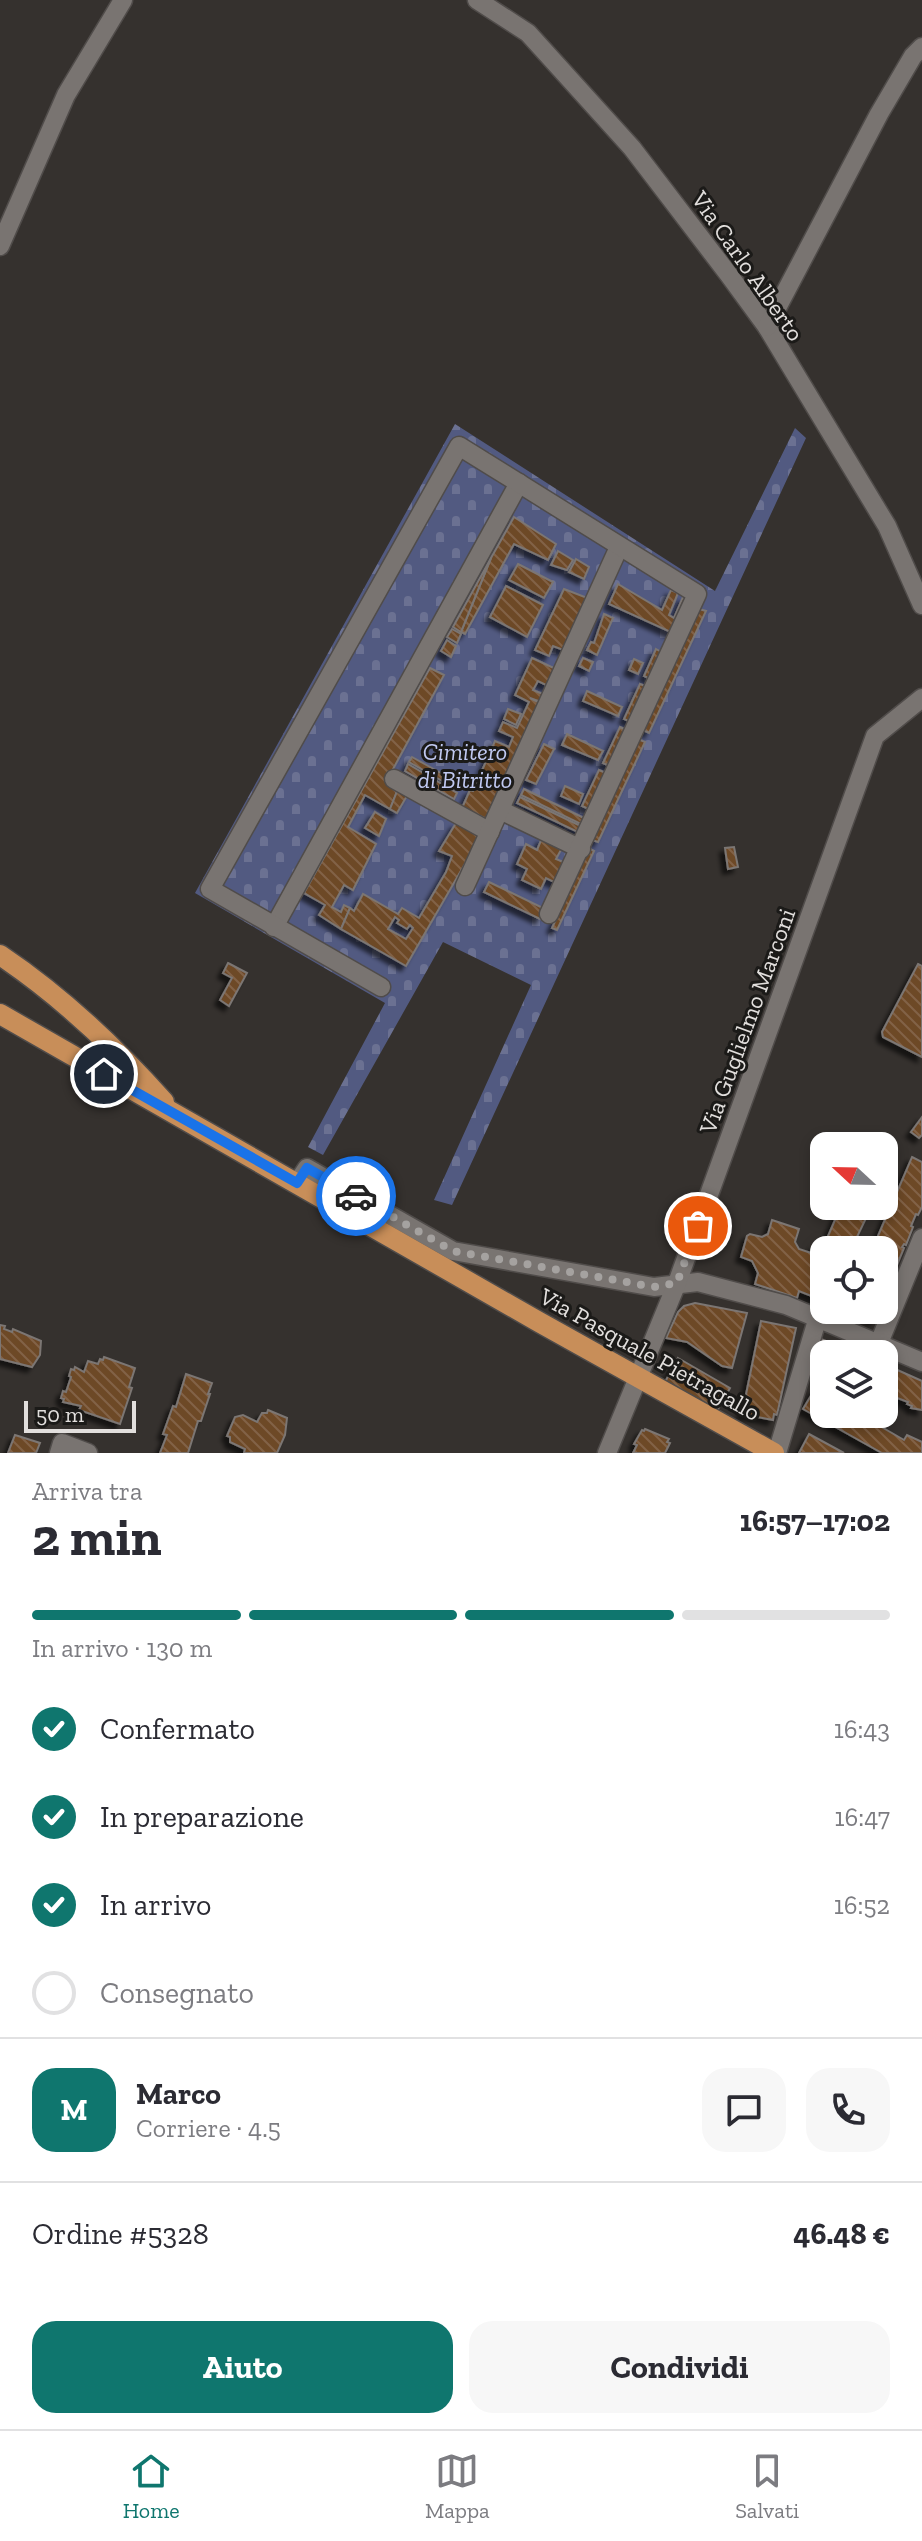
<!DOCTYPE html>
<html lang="it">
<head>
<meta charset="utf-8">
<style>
  :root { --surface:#fff; --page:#f7f7f7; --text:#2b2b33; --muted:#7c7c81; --line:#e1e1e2; --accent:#0f766e }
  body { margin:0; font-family:"Zilla Slab",serif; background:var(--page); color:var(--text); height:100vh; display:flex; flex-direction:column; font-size:30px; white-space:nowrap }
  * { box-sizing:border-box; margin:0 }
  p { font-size:26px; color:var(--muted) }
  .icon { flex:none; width:44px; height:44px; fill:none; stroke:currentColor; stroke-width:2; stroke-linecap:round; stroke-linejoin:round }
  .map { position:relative; height:1453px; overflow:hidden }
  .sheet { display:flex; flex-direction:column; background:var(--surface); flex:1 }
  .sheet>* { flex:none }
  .needle { width:52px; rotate:292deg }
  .fabs { position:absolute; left:810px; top:1132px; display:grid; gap:16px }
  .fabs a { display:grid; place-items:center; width:88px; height:88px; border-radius:16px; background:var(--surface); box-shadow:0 4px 12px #0003; font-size:40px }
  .scale { position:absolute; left:24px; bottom:20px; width:112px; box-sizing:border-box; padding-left:8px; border:4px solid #e2dfdd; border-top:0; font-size:22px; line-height:28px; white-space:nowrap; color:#e2dfdd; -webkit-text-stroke:6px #1b1a18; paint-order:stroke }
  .pin { position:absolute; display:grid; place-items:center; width:68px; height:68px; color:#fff; margin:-34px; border:4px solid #fff; border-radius:50%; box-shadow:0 2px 8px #0007 }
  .courier { position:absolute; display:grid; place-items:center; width:80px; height:80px; margin:-40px; border:6px solid #1a73e8; border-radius:50%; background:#fff; color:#222; box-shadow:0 2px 10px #0007 }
  .summary em { font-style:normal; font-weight:700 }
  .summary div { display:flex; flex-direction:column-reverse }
  .summary { display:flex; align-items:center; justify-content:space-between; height:136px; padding:0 32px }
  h1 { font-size:52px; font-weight:700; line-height:60px }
  .bar { display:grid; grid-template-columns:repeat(4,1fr); gap:12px 8px; align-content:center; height:96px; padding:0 32px }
  .bar i { height:10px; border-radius:6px; background:var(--line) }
  .bar .selected { background:var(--accent) }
  .bar p { grid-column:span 4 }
  .line { display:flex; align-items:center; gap:20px; padding:0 32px; border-top:2px solid var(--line) }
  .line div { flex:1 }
  .round { display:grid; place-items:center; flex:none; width:84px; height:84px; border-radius:24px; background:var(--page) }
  ol { padding:0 32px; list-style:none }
  li { display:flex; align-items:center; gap:24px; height:88px }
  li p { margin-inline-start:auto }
  li .icon { padding:8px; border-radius:50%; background:var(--accent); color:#fff; stroke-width:4 }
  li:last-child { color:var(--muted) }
  li i { width:44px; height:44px; border:4px solid var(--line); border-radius:50% }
  .button { display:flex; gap:16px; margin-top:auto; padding:16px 32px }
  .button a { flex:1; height:92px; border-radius:24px; background:var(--accent); color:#fff; font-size:32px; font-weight:700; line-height:92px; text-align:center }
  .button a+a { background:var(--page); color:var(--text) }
  .menu { display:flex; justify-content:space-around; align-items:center; height:112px; border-top:2px solid var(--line); background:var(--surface); font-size:22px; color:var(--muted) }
  .menu a { display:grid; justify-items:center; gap:4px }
  .menu .selected { color:var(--accent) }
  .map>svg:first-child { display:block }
</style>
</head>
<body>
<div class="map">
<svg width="922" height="1453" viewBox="0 0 922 1453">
  <defs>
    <pattern id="cemetery-stones" width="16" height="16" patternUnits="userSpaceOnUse" patternTransform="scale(2)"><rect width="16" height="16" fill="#525a81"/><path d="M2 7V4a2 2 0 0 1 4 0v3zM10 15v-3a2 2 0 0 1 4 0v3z" fill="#6b7192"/></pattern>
    <pattern id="building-back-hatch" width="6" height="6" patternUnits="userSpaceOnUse" patternTransform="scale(2)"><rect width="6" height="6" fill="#6d4828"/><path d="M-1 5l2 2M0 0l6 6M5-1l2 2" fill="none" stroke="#826247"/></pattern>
    <filter id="shadow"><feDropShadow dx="-5" dy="5" stdDeviation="2" flood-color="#0009"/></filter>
  </defs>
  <rect width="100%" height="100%" fill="#35312e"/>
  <!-- cemetery -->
  <path fill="url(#cemetery-stones)" d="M455,424L715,591L795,428L806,438L452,1205L434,1200L531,985L443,942L323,1155L308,1147L385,1003L195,893Z"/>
  <!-- building -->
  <g fill="url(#building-back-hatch)" stroke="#7b7673" stroke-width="2" fill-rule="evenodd" filter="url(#shadow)">
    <path d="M514,517L556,544L548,560L514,544L465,634L461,632L491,558Z"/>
    <path d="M558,551L573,560L567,570L551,565Z"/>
    <path d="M491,558L461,632L453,627Z"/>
    <path d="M576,559L589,567L584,579L569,572Z"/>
    <path d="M518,564L553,582L544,598L509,580Z"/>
    <path d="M618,584L662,610L671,590L678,593L669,615L674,618L683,597L690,600L675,634L609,604Z"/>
    <path d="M506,586L543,605L527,637L490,617Z"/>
    <path d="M564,589L590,599L566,651L553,646L549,656L535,650Z"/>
    <path d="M699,609L706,611L649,733L643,730Z"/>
    <path d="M604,614L613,618L597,655L587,650L591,642L594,643Z"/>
    <path d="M452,629L461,634L457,643L447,637Z"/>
    <path d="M447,640L456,646L451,657L441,651Z"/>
    <path d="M656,649L665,654L652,680L644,676Z"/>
    <path d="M532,658L556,669L548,686L538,681L533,690L545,695L541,702L530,698L540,703L489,820L462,808L470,790L473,791L495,741L509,747L513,737L499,731L503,722L517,728L529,702L515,695Z"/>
    <path d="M583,658L593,662L589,671L579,666Z"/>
    <path d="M634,659L643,663L638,674L629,670Z"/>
    <path d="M430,668L444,675L386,782L398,789L390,809L365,795L348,827L376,844L353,890L344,885L332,907L341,912L344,905L350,908L341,929L319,915L325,905L304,893Z"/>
    <path d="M640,684L650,688L633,723L624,719Z"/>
    <path d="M587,691L622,707L618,716L583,701Z"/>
    <path d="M508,709L521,714L516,725L504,719Z"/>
    <path d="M620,727L630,732L613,768L603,763Z"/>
    <path d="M567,734L603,751L598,760L562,745Z"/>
    <path d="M638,739L645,742L598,842L592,840Z"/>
    <path d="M544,744L554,749L536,784L526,780Z"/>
    <path d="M412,757L455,781L453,787L409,762Z"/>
    <path d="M408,764L457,793L454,799L405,771Z"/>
    <path d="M599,770L610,775L593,811L582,806Z"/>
    <path d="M565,786L583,794L579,804L561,796Z"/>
    <path d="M398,789L408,794L397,813L390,809Z"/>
    <path d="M524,789L588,820L585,826L521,795Z"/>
    <path d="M520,797L585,828L582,834L517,803Z"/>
    <path d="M375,812L386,819L379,836L365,828Z"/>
    <path d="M456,823L481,836L406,966L341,929L350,908L354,911L363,894L398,914L402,908L419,918L446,872L452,856L439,851ZM395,917L399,920L397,923L407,929L410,925L413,928L406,939L388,929Z"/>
    <path d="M542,838L562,848L556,859L568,864L558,884L546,878L541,889L522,880L527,869L517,864L526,844L537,850Z"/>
    <path d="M734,847L738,867L728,869L725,848Z"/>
    <path d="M588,848L594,851L557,930L552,928Z"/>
    <path d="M489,882L545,909L540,919L484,892Z"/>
    <path d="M228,963L247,973L229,1006L220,1000L232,978L223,973Z"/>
    <path d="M918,964L922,966V1057L883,1037L882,1032Z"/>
    <path d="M922,1117V1135L919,1138L911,1132Z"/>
    <path d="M912,1157L922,1162V1207L918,1215L916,1214L911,1226L913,1227L906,1245L904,1244L902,1247L904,1248L897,1265L895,1264L885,1294L884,1250H872L889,1210L892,1211L893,1207L891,1206Z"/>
    <path d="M841,1206H858L869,1212L855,1241L857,1242L853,1250H832L834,1247L825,1243Z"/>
    <path d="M772,1220L799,1229L795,1242L799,1249L811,1253L814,1245L829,1250H824V1301L799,1291L797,1298L755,1284L758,1273L752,1261L741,1257L747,1236L750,1234L762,1237L768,1234Z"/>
    <path d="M695,1303L747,1313L732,1368L722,1366L687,1342L666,1338L678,1312L684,1306Z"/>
    <path d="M850,1310H878L874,1320Z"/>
    <path d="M761,1321L796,1328L777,1415L774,1414L773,1420L742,1414Z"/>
    <path d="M0,1325L5,1326L4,1329L12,1332L13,1329L41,1341L40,1355L32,1367L0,1359Z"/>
    <path d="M821,1339L859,1354H824V1368L812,1363Z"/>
    <path d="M104,1357L135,1368L129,1387L132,1388L120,1424L79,1410L81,1406L63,1402L64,1399L61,1398L63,1391L66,1392L71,1377L69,1376L71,1369L74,1370L75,1367L84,1372L88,1361L98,1364L100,1359L103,1360Z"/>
    <path d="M678,1358L730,1388L717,1411L665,1382Z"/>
    <path d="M884,1364L922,1381V1410L911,1408L912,1406L907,1404L908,1402L884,1393Z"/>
    <path d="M186,1374L212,1383L208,1394H210L201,1421H198L188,1453H160L167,1435L163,1434L173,1406L176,1407Z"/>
    <path d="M815,1389L824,1394V1414H859L904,1440L907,1435L922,1442V1453H882L803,1409Z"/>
    <path d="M268,1410L287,1418L285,1435L277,1453H244L245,1449L230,1442V1437L227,1436L235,1417L243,1415L257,1422L262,1413H267Z"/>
    <path d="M645,1429L669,1439L667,1442L670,1443L665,1453H633L637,1445L634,1444L642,1430L644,1431Z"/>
    <path d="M809,1434L844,1453H799Z"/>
    <path d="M15,1435L40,1443L36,1453H8Z"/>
  </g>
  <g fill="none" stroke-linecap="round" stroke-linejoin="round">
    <!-- minor casing -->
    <g stroke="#504c4a" stroke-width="21">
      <g id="minor">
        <path d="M477,0L528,33L632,148L729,275L767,327L887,526L922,605"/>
        <path d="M0,246L66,95L123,0"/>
        <path d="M767,327L879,114L913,56L922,47"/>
        <path d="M394,779L490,832"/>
        <path d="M500,810L581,849"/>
        <path d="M465,886L619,547"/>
        <path d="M274,927L519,483"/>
        <path d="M381,987L210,889L459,446L697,594L549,914"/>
        <path d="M297,1183L307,1168L453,1251L654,1287L698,1282L786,1305L922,1362"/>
        <path d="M879,1343L922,1238"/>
        <path d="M59,1453L62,1443L88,1453"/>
        <path d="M607,1453L677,1283L875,736L922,698"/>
        <path d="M777,1453L818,1317"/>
      </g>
    </g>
    <!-- major casing -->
    <g stroke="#504c4a" stroke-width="23">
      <g id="major">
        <path d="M0,955C61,996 116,1048 164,1102"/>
        <path d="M0,1014L539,1322L774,1453"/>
      </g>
    </g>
    <!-- minor -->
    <use href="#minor" stroke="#797471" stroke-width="18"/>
    <!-- major -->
    <use href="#major" stroke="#c88e59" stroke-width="20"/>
  </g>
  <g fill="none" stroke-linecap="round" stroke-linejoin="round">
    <!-- done -->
    <path stroke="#a5a2a0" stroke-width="8" stroke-dasharray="0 14.4" d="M356,1196L453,1251L654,1287L677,1283L698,1226"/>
    <!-- route -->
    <path stroke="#1a73e8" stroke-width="10" d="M104,1074L297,1183L307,1168L356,1196"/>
  </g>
  <g text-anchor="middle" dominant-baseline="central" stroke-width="6" stroke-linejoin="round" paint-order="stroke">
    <!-- street labels -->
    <g font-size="24" fill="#e2dfdd" stroke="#1b1a18">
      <text transform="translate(748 266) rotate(55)">Via Carlo Alberto</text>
      <text transform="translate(747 1021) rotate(-70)">Via Guglielmo Marconi</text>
      <text transform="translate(650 1354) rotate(29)">Via Pasquale Pietragallo</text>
    </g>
    <!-- park labels -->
    <g font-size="24" font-style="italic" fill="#c1caf3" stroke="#1b1a18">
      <text x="465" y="751">Cimitero<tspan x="465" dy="28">di Bitritto</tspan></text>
    </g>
  </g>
</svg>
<div class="fabs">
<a><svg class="needle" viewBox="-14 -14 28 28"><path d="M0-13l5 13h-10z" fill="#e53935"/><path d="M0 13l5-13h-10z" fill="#7c7c81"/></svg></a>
<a><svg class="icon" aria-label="locate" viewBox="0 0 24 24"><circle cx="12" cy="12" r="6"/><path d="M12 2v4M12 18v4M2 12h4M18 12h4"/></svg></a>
<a><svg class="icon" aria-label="layers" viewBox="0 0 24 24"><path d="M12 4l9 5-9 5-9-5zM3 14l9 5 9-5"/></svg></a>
</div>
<div class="scale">50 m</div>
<div class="pin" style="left:698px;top:1226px;background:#ea580c"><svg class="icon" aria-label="bag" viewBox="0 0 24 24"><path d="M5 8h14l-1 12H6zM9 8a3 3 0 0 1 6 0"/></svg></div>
<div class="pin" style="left:104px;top:1074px;background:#1f2937"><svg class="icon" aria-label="home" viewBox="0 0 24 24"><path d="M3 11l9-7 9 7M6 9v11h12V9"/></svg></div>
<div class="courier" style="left:356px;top:1196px"><svg class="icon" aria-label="car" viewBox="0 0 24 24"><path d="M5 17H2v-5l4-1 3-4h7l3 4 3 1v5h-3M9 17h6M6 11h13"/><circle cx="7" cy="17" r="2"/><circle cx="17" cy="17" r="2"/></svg></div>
</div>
<section class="sheet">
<div class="summary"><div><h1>2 min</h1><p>Arriva tra</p></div><em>16:57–17:02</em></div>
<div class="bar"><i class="selected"></i><i class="selected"></i><i class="selected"></i><i></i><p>In arrivo · 130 m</p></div>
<ol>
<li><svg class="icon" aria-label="check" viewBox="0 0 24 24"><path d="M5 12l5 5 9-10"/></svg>Confermato<p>16:43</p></li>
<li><svg class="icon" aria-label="check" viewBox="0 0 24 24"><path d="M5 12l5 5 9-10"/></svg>In preparazione<p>16:47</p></li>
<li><svg class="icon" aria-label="check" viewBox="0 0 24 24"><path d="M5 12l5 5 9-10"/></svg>In arrivo<p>16:52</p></li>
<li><i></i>Consegnato</li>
</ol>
<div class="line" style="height:144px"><b class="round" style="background:var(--accent);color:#fff">M</b><div><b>Marco</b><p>Corriere · 4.5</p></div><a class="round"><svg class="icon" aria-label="chat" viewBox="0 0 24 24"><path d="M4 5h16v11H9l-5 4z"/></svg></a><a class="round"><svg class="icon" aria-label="phone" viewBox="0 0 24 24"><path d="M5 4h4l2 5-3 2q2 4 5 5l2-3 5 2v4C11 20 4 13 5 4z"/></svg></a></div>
<div class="line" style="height:104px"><div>Ordine #5328</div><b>46.48 €</b></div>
<div class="button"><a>Aiuto</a><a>Condividi</a></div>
</section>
<nav class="menu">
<a class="selected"><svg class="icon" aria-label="home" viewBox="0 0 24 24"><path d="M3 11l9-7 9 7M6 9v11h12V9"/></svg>Home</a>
<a><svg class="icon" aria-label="map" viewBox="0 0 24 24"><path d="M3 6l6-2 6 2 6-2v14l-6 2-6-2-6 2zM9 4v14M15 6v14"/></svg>Mappa</a>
<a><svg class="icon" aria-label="saved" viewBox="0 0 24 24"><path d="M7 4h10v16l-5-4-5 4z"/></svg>Salvati</a>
</nav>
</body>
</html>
